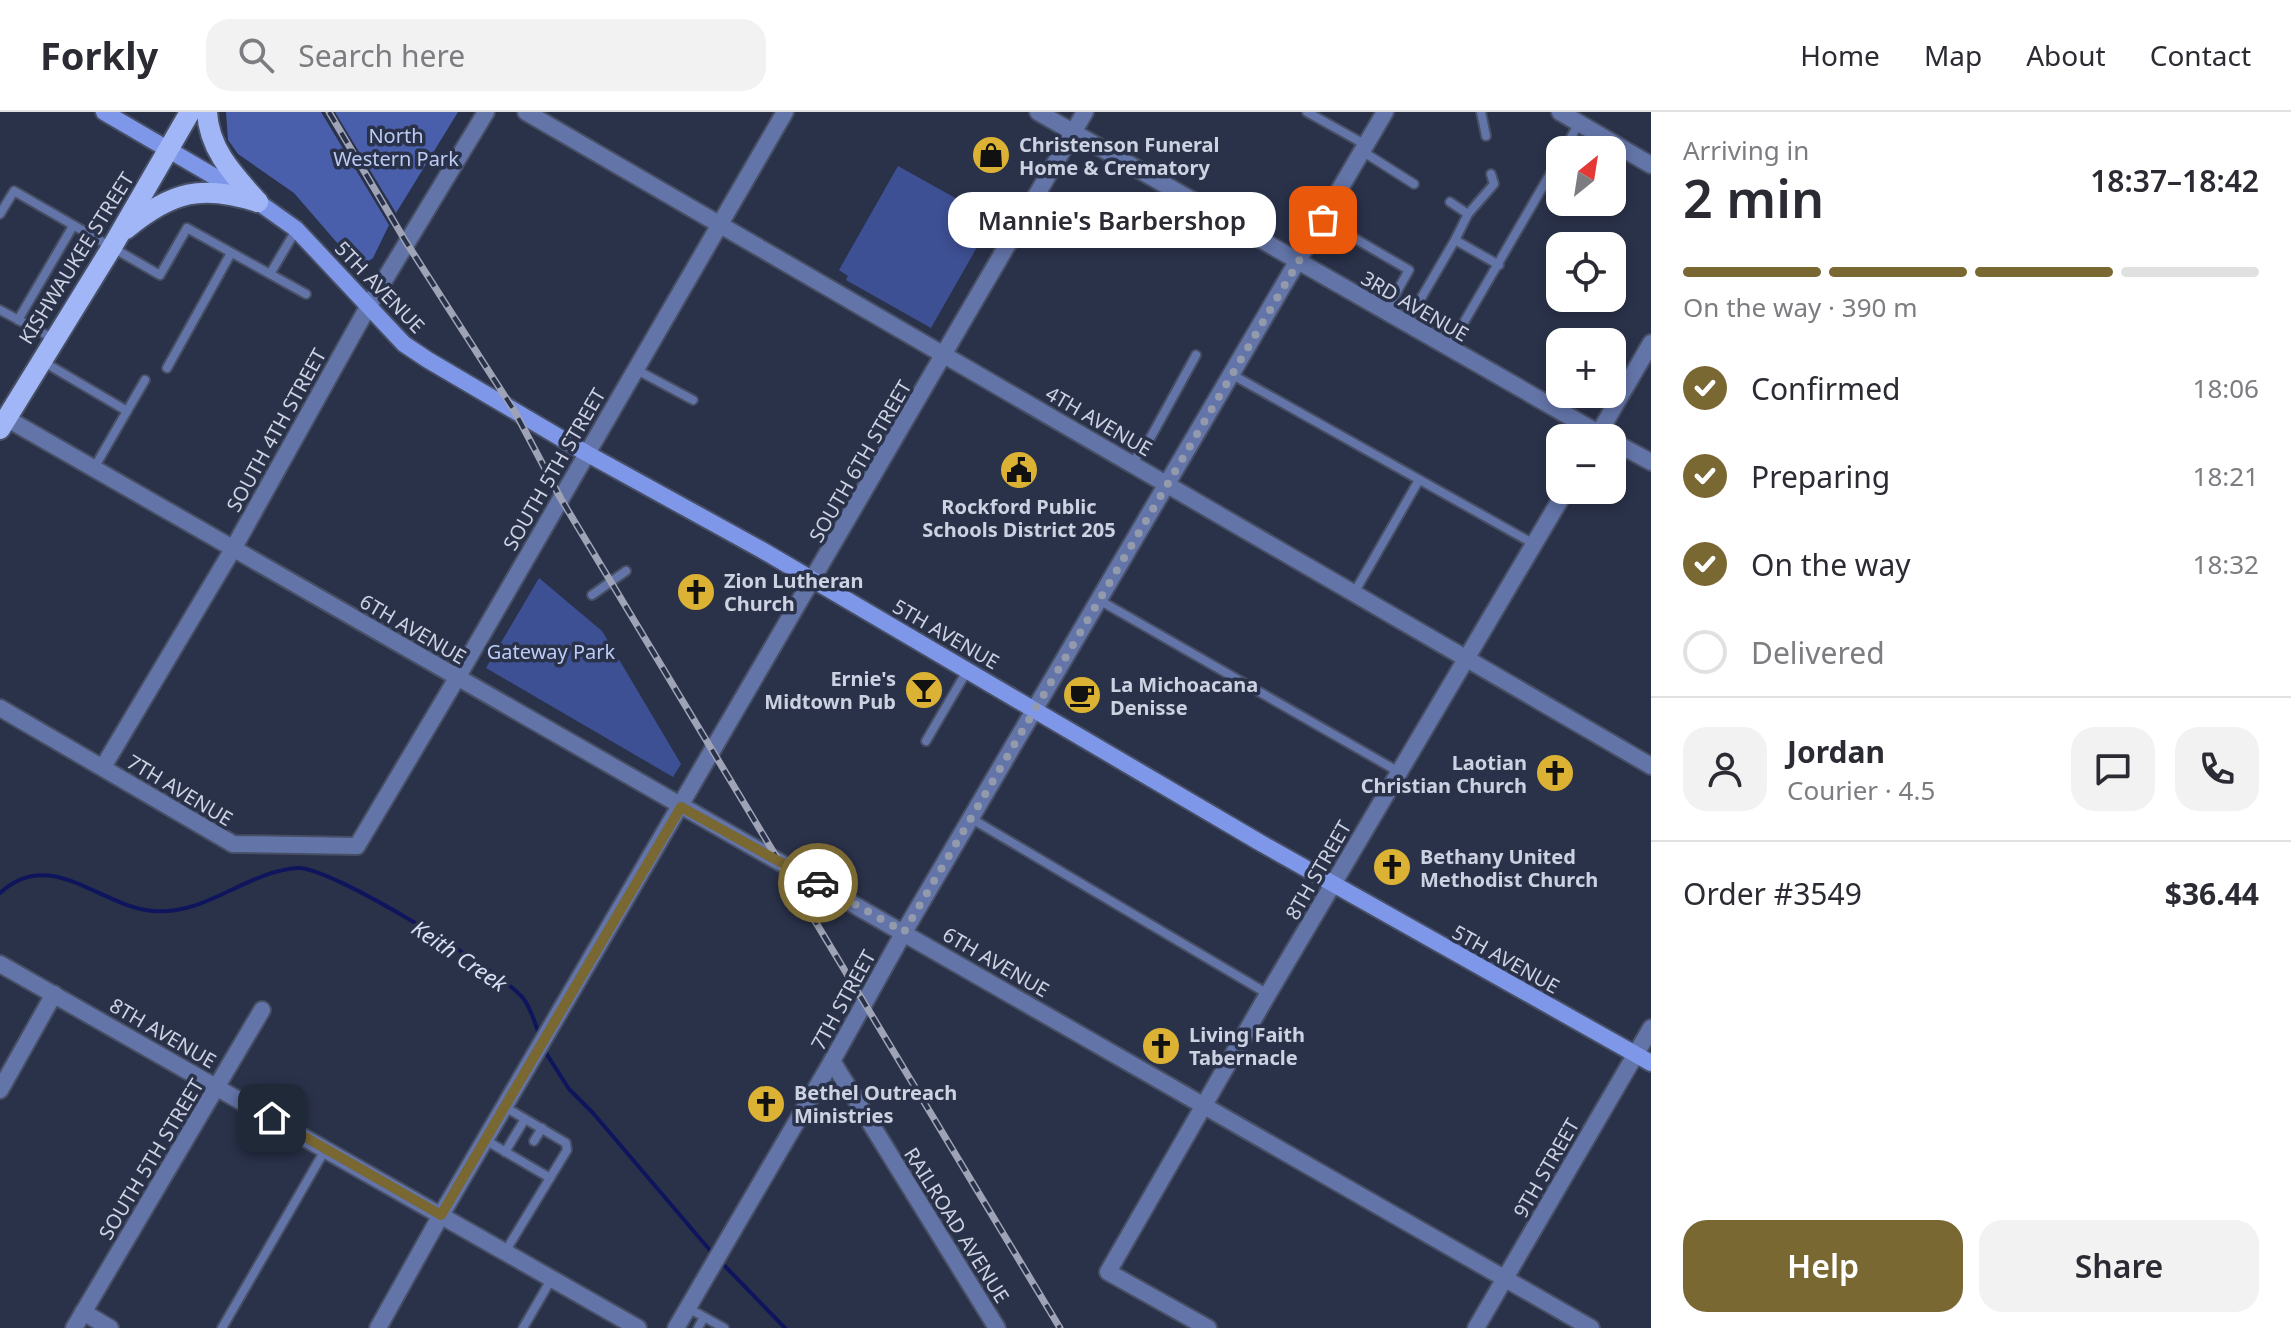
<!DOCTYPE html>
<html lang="en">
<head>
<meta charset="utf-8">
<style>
  :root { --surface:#fff; --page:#f2f2f3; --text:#2b2b33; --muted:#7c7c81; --line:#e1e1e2; --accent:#7a6833 }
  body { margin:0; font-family:"Noto Sans",sans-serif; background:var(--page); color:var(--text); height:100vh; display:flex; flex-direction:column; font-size:30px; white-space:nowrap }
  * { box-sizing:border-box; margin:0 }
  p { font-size:26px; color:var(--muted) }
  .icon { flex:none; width:44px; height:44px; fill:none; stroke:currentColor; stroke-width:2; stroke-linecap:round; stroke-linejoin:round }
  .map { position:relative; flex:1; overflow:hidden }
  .panel { display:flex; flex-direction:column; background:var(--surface); width:640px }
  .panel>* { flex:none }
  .needle { width:52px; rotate:30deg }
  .controls { position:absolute; left:1546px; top:24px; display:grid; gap:16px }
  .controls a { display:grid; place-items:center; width:80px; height:80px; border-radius:16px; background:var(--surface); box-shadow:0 4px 12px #0003; font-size:40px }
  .pin { position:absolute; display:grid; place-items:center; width:68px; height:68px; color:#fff; margin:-34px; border-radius:16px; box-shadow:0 4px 12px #0006 }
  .courier { position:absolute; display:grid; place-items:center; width:80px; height:80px; margin:-40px; border:6px solid #7a6833; border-radius:50%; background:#fff; color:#222; box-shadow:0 2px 10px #0007 }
  .bubble { position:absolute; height:56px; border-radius:24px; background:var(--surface); box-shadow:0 4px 12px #0003; font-size:26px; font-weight:600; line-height:56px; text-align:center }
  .overview em { font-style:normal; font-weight:600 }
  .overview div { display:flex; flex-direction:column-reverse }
  .overview { display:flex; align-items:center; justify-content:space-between; height:136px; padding:0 32px }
  h1 { font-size:52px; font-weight:600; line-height:60px }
  .bar { display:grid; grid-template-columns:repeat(4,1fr); gap:12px 8px; align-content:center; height:96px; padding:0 32px }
  .bar i { height:10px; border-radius:6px; background:var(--line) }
  .bar .selected { background:var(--accent) }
  .bar p { grid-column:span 4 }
  .line { display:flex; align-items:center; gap:20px; padding:0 32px; border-top:2px solid var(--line) }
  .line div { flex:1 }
  .round { display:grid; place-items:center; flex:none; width:84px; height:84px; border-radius:24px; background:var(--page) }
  ol { padding:0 32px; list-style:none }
  li { display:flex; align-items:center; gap:24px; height:88px }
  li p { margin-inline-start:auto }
  li .icon { padding:8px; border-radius:50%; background:var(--accent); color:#fff; stroke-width:4 }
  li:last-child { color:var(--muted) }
  li i { width:44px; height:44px; border:4px solid var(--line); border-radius:50% }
  .cta { display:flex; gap:16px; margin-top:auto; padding:16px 32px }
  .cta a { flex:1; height:92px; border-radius:24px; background:var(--accent); color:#fff; font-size:32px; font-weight:600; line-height:92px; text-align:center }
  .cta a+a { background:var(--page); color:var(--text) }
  header { display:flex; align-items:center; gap:48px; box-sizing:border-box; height:112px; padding:0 40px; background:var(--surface); border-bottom:2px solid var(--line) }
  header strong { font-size:38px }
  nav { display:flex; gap:44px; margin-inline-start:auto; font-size:28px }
  .search { width:560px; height:72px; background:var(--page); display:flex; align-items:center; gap:20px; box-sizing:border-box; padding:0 28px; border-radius:24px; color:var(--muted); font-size:30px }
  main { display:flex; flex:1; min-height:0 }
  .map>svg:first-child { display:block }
</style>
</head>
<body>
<header>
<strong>Forkly</strong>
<div class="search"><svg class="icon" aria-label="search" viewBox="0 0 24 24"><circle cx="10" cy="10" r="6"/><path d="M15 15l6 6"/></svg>Search here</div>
<nav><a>Home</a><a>Map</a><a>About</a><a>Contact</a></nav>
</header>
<main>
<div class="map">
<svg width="1651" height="1216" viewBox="0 0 1651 1216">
  <rect width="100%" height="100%" fill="#2a324a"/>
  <!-- green -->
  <g fill="#3e5094">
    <path d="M898,54L993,107L931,216L846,168L848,164L839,158Z"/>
    <path d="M539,466L602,519L681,652L673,665L486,556Z"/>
  </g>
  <!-- forest -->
  <g fill="#4a5fab">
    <path d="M226,0H321L389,113L373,146L364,152L352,148L294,81L238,42L228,28Z"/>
    <path d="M335,0H458L396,101Z"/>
  </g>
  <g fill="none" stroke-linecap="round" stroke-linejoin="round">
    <!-- stream -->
    <g stroke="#0f155c" stroke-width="4">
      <path d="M0,781C50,734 99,794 153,799C205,804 247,759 298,756C330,754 500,859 523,886C531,896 536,914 540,925"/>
      <path d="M544,938L569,977L593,1001L714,1143"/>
      <path d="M720,1149L785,1216"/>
    </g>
    <!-- service casing -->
    <g stroke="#474f65" stroke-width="12">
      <g id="service">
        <path d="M1307,0L1366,33"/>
        <path d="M1481,0L1486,24"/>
        <path d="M1564,38L1579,11"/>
        <path d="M1362,39L1414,72"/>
        <path d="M1450,90L1468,102L1455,128"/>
        <path d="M0,102L14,79L160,163L187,116L270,162L296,118"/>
        <path d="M1468,102L1494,72L1491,62"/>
        <path d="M1323,108L1409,158L1386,199"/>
        <path d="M270,162L306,182"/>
        <path d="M0,198L54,227"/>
        <path d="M18,208L73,114"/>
        <path d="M1406,212L1455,128L1499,153"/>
        <path d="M1449,236L1560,45"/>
        <path d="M42,249L127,299L94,356"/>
        <path d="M167,256L231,141"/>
        <path d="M635,257L693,288"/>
        <path d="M1231,262L1534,432"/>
        <path d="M127,299L145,268"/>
        <path d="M1132,351L1147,332L1196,243"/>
        <path d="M1354,481L1419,368"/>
        <path d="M592,483L626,459"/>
        <path d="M1099,488L1399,660"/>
        <path d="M926,629L967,559"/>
        <path d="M972,707L1268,882"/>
        <path d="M505,995L566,1031L567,1038L505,1140"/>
        <path d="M487,1029L550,1066"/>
        <path d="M534,1029L542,1016"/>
        <path d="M505,1040L525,1007"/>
        <path d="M688,1196L724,1216"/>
        <path d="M222,1216L325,1038"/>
        <path d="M523,1216L552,1166"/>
        <path d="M698,1216L704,1205"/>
      </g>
    </g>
    <!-- minor casing -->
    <g stroke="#474f65" stroke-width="20">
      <g id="minor">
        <path d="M526,0L1651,654"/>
        <path d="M1038,0L1607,326"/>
        <path d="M1560,0L1651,53"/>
        <path d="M6,306L1591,1216"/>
        <path d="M1596,326L1651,231"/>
        <path d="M1612,329L1651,350"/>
        <path d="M0,596L233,732L357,734L457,566L785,0"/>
        <path d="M103,655L233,437L368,195L486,0"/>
        <path d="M0,852L638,1216"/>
        <path d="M832,949L997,1216"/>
        <path d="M0,978L54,882"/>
        <path d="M83,1200L110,1216"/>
        <path d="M74,1216L262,898"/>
        <path d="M676,1216L832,949L904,820L1385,0"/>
        <path d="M1208,1216L1108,1160L1268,882L1566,378"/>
      </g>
    </g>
    <!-- tertiary casing -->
    <g stroke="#474f65" stroke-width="20">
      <g id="tertiary">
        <path d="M378,1216L441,1103L1085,0"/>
        <path d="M1476,1216L1651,916"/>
      </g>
    </g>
    <!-- secondary casing -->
    <g stroke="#474f65" stroke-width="20">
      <path id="secondary" d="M104,0L258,90L296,117L404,232L428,248L586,341L762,438L1259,730L1651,951"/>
    </g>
    <!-- primary casing -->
    <g stroke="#474f65" stroke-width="24">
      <g id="primary">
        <path d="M207,0C209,38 234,63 258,90"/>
        <path d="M126,117C172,79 202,72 258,90"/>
        <path d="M0,317L112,135L190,0"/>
      </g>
    </g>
    <!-- service -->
    <use href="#service" stroke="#6374a8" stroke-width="8"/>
    <!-- minor -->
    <use href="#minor" stroke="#6374a8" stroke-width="16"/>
    <!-- tertiary -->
    <use href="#tertiary" stroke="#6374a8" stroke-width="16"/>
    <!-- secondary -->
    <use href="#secondary" stroke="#7e97e9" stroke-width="16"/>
    <!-- primary -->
    <use href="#primary" stroke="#a1b6f6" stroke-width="20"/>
    <!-- rail casing -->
    <g stroke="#9ea4b6" stroke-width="7">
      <path id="rail" d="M329,0L406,130L515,300L561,387L1060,1216"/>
    </g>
    <!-- rail -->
    <use href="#rail" stroke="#2a324a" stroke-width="4" stroke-dasharray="12" stroke-linecap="butt"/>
  </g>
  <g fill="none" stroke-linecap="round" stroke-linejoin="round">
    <!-- done -->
    <path stroke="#939aac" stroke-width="8" stroke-dasharray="0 14.4" d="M818,771L904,820L1323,108"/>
    <!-- route -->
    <path stroke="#7a6833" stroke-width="10" d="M272,1006L441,1103L681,695L818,771"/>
  </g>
  <!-- icons -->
  <defs>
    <g id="shop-disc" transform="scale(2)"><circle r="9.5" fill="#dbb233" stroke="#2a324a"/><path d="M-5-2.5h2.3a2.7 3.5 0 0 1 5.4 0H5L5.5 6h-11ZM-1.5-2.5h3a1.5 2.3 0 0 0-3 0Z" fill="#111"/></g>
    <g id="civic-disc" transform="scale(2)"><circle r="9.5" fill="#dbb233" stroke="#2a324a"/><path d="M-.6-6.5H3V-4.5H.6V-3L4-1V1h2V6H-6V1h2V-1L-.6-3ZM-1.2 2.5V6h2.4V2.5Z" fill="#111"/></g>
    <g id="church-disc" transform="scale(2)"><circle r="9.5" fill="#dbb233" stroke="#2a324a"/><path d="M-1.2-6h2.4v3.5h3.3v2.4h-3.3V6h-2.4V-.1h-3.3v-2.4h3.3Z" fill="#111"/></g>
    <g id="bar-disc" transform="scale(2)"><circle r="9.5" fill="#dbb233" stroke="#2a324a"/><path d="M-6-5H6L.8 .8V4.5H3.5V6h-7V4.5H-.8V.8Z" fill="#111"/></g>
    <g id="cafe-disc" transform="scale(2)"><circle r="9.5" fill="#dbb233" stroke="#2a324a"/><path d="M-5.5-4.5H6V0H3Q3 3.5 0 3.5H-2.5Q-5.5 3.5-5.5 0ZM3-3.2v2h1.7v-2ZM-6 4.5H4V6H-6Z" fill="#111"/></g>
  </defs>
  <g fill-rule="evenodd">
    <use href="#shop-disc" x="991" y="43"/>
    <use href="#civic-disc" x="1019" y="358"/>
    <use href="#church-disc" x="696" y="480"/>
    <use href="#bar-disc" x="924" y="578"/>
    <use href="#cafe-disc" x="1082" y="583"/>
    <use href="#church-disc" x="1555" y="661"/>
    <use href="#church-disc" x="1392" y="755"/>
    <use href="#church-disc" x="1161" y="934"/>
    <use href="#church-disc" x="766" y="992"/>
  </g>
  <g text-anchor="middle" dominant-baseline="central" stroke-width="7" stroke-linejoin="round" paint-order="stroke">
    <!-- park labels -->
    <g font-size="20" fill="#bccbf5" stroke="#2a324a">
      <text x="396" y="23">North<tspan x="396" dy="23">Western Park</tspan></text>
      <text x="551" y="539">Gateway Park</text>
    </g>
    <!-- poi labels -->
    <g font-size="20" font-weight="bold" fill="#ccd2e1" stroke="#2a324a" text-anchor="start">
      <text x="1019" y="32">Christenson Funeral<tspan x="1019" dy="23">Home &amp; Crematory</tspan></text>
      <text x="1019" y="394" text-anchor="middle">Rockford Public<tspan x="1019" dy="23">Schools District 205</tspan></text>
      <text x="724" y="468">Zion Lutheran<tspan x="724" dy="23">Church</tspan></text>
      <text x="896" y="566" text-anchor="end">Ernie's<tspan x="896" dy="23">Midtown Pub</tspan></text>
      <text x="1110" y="572">La Michoacana<tspan x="1110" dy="23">Denisse</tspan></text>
      <text x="1527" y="650" text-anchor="end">Laotian<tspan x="1527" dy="23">Christian Church</tspan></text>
      <text x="1420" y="744">Bethany United<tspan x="1420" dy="23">Methodist Church</tspan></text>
      <text x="1189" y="922">Living Faith<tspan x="1189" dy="23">Tabernacle</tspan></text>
      <text x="794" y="980">Bethel Outreach<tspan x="794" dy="23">Ministries</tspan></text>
    </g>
    <!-- street labels -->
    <g font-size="20" fill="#ccd2e1" stroke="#2a324a">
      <text transform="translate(76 146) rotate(-58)">KISHWAUKEE STREET</text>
      <text transform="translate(380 175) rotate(46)">5TH AVENUE</text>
      <text transform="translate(1415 194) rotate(30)">3RD AVENUE</text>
      <text transform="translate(1099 309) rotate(30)">4TH AVENUE</text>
      <text transform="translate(276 318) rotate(-61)">SOUTH 4TH STREET</text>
      <text transform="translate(860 349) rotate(-60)">SOUTH 6TH STREET</text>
      <text transform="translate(554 357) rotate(-60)">SOUTH 5TH STREET</text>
      <text transform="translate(413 517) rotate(30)">6TH AVENUE</text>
      <text transform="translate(946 522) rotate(30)">5TH AVENUE</text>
      <text transform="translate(180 678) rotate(31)">7TH AVENUE</text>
      <text transform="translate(1318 758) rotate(-60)">8TH STREET</text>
      <text transform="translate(1506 847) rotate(29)">5TH AVENUE</text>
      <text transform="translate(996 850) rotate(30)">6TH AVENUE</text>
      <text transform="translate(843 888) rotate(-61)">7TH STREET</text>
      <text transform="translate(163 921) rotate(30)">8TH AVENUE</text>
      <text transform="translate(151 1047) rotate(-59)">SOUTH 5TH STREET</text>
      <text transform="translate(1546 1056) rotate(-60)">9TH STREET</text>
      <text transform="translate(957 1113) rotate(58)">RAILROAD AVENUE</text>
    </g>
    <!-- water labels -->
    <g font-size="22" font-style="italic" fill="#d7def4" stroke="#2a324a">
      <text transform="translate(460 843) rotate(34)">Keith Creek</text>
    </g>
  </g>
</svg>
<div class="controls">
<a><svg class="needle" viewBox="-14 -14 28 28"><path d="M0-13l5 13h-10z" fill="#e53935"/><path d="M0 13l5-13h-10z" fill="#7c7c81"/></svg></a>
<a><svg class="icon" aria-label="locate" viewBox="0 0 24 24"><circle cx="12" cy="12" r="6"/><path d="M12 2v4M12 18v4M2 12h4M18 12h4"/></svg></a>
<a>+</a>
<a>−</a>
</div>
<div class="pin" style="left:1323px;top:108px;background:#ea580c"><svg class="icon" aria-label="bag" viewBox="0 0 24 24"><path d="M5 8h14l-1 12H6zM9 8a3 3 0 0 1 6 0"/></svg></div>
<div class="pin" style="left:272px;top:1006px;background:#1f2937"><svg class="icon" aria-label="home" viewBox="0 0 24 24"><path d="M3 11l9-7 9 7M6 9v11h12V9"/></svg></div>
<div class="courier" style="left:818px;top:771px"><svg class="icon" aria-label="car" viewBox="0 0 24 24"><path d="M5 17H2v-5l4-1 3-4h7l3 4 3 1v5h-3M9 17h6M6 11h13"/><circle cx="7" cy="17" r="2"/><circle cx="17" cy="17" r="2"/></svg></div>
<div class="bubble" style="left:948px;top:80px;width:328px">Mannie's Barbershop</div>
</div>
<section class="panel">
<div class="overview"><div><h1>2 min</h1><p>Arriving in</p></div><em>18:37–18:42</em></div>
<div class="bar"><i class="selected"></i><i class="selected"></i><i class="selected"></i><i></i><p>On the way · 390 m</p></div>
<ol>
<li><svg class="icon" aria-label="check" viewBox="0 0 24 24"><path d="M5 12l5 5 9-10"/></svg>Confirmed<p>18:06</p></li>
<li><svg class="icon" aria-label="check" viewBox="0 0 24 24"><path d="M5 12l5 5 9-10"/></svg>Preparing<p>18:21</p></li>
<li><svg class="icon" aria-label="check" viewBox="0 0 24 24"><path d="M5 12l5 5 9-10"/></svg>On the way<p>18:32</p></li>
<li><i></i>Delivered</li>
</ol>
<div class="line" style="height:144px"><a class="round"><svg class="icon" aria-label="person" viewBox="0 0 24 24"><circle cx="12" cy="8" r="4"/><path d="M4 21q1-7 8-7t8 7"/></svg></a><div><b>Jordan</b><p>Courier · 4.5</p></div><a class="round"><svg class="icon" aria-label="chat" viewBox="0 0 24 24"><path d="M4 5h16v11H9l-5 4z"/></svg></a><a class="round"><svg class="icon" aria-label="phone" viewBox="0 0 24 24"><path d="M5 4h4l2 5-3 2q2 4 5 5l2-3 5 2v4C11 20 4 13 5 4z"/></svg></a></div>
<div class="line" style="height:104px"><div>Order #3549</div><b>$36.44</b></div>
<div class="cta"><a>Help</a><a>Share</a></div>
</section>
</main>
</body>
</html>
